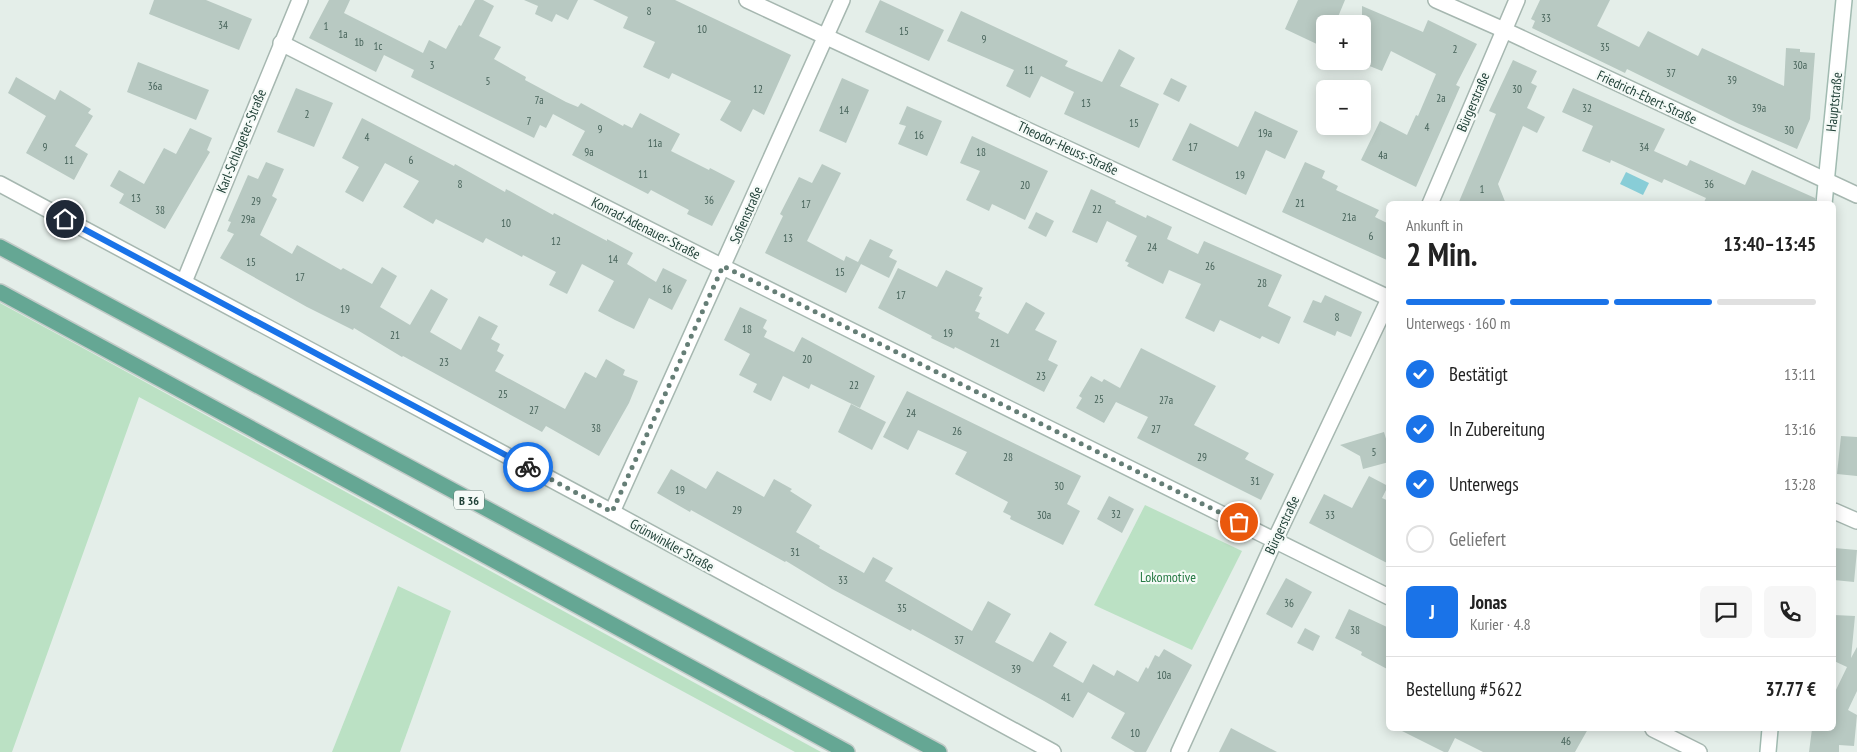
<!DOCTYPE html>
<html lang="de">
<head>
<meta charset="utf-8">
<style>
  :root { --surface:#fff; --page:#f6f6f6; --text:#222; --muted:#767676; --line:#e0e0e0; --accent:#1a73e8 }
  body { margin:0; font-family:"PT Sans Narrow",sans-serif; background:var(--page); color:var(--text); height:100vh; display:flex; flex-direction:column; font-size:19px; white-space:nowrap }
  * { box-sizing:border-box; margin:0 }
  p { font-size:16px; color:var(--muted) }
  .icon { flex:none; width:28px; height:28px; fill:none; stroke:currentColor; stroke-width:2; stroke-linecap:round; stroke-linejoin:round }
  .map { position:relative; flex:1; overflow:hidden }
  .sheet { position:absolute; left:1386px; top:201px; width:450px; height:530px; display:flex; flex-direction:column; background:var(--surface); border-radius:8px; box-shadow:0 2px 12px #0003 }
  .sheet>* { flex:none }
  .controls { position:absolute; left:1316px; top:15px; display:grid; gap:10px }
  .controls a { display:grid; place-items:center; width:55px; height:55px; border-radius:8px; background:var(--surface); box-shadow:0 2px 12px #0003; font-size:25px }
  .pin { position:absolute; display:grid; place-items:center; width:42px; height:42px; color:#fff; margin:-21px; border:2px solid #fff; border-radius:50%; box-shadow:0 1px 5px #0007 }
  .courier { position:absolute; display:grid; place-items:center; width:50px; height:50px; margin:-25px; border:4px solid #1a73e8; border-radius:50%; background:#fff; color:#222; box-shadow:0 1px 6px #0007 }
  .headline em { font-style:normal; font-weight:600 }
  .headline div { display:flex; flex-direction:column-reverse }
  .headline { display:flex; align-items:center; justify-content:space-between; height:85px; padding:0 20px }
  h1 { font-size:32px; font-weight:600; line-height:38px }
  .bar { display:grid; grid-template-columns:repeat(4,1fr); gap:8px 5px; align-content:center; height:60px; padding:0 20px }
  .bar i { height:6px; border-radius:4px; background:var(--line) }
  .bar .current { background:var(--accent) }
  .bar p { grid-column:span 4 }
  .line { display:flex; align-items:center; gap:12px; padding:0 20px; border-top:1px solid var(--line) }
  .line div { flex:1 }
  .round { display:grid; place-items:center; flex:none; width:52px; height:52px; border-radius:8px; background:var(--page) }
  ol { padding:0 20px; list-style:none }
  li { display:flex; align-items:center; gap:15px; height:55px }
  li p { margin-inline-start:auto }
  li .icon { padding:5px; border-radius:50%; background:var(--accent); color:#fff; stroke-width:4 }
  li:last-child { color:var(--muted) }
  li i { width:28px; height:28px; border:2px solid var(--line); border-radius:50% }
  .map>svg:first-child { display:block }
</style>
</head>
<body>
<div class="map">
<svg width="1857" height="752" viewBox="0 0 1857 752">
  <rect width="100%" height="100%" fill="#e4eee9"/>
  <!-- green -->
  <g fill="#bbe1c4">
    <path d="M0,303L72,342L821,752H795L139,397L12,752H0Z"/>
    <path d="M1145,505L1242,551L1192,650L1094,605Z"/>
    <path d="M398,586L451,611L400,752H332Z"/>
  </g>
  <!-- water -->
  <path fill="#88cdd7" d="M1626,172L1649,183L1643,195L1620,184Z"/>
  <!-- building -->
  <g fill="#b8c9c2">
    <path d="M154,0H206L252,19L239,50L149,14Z"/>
    <path d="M329,0H350L344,13L423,53L429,40L446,49L459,25L461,26L475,0H483L494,6L479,36L501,47L494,59L526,77L525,80L566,102L578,107L581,103L623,126L624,124L632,128L640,113L680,134L671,151L709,170L710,168L735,181L712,226L687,214L689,210L651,190L648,194L572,155L585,131L553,114L546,128L540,125L534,138L411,77L414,70L384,55L376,72L309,38Z"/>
    <path d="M524,0H578L568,20L556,14L552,22L535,14L538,6Z"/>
    <path d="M593,0H675L791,55L764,115L753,109L741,132L720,120L731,101L672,73L669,79L643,67L655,42L623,28L628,17Z"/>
    <path d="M880,0L944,30L929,61L865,32Z"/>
    <path d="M1298,0H1345L1335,24H1325V37L1321,46L1285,29Z"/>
    <path d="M1540,0H1610L1597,26L1639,47L1648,31L1698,56L1702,48L1784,86L1786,48L1800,49V52L1815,53L1810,119L1797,149L1737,123L1627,69L1625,73L1532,28L1535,21L1531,19Z"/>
    <path d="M1362,6L1423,32L1428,20L1477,44L1456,85L1460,87L1416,187L1361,160L1380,121L1407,135L1416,115L1418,116L1436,74L1391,51L1382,71L1362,63Z"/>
    <path d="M961,11L1068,61L1065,66L1102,82L1119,49L1135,58L1120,86L1159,104L1139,148L1064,114L1074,92L1041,76L1030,98L1006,86L1014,70L947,41Z"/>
    <path d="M1513,60L1537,71L1531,83L1537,86L1527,108L1545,117L1537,133L1523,126L1498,184L1506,204H1458L1496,114L1489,111Z"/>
    <path d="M138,62L209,90L196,120L127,92Z"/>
    <path d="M16,77L55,100L60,90L91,109L88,113L93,116L75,146L88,154L74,180L26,153L46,116L8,93Z"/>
    <path d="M842,78L869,90L846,143L819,131Z"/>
    <path d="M1171,78L1187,86L1179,102L1163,94Z"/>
    <path d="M296,88L333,103L314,147L277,132Z"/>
    <path d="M1573,88L1665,129L1654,151L1687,166L1690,160L1745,185L1752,170L1815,198V204H1703L1706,198L1664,179L1662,183L1611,160L1610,163L1582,151L1593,126L1562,112Z"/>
    <path d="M907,106L942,121L927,156L898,144L906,126L899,124Z"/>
    <path d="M1255,111L1298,131L1285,159L1266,150L1246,195L1172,160L1190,123L1238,147Z"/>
    <path d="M362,118L454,166L455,164L505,192L506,189L553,215L554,213L607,241V239L633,253L627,264L656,282L663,268L687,280L672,310L649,298L634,329L615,320L598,311L614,281L582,264L567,294L549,285L556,272L523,255L522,257L486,238L483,243L436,219L433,224L403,207L419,181L385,163L363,202L345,192L359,167L342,158Z"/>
    <path d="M190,128L212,138L207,150L210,152L165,229L119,203L124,194L110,186L119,170L144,184L164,148L176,154Z"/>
    <path d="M972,136L1048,171L1025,220L992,204L989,211L966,200L980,171L960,163Z"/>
    <path d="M266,162L284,169L272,196L277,199L260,235L292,254L297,245L341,270L343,268L372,284L382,267L397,276L380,307L410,325L431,289L448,299L430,332L461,350L479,316L498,326L491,339L500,344L497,351L504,355L495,371L565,409L585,372L596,378L606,359L625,370L623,375L638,381L629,403L599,456L546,426L542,432L403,356L402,357L354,328L353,330L307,307L220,258L234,234L227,231L231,222L228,221L248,175L258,179Z"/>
    <path d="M1305,162L1325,171L1322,178L1338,186L1336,190L1379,210L1375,217L1389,224V261L1282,212Z"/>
    <path d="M822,164L841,173L807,241L844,261L846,256L858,262L870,239L893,250L889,257L897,261L889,278L861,264L846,293L765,253L783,216L780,214L799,177L812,183Z"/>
    <path d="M1091,189L1116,201L1115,203L1146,218L1147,215L1172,227L1167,239L1198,254L1204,241L1282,275L1268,306L1291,317L1279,344L1262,336L1260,339L1220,320L1214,332L1185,318L1201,284L1169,270L1163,284L1127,266L1129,263L1125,261L1137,236L1107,221L1097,243L1072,232Z"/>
    <path d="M1036,212L1054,221L1046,237L1028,228Z"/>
    <path d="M898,268L937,287L946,270L983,288L979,296L982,297L975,311L980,313L978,318L1008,334L1026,302L1045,313L1035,330L1057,341L1048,360L1058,365L1044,392L955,347L954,349L931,338L932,336L878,308Z"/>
    <path d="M1325,295L1362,312L1351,337L1337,331L1335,336L1303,322L1313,300L1321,303Z"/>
    <path d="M740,307L767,320L763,328L767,331L764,337L794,352L802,337L875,376L860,408L811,384L809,389L783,376L771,401L753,392L757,384L739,375L750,354L724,340Z"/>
    <path d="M1141,348L1216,386L1194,425L1249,453L1245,459L1274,474L1261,500L1137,438L1148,417L1116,402L1104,423L1076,408L1082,398L1079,396L1091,376L1102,382L1104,379L1120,388Z"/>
    <path d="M907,391L1081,476L1067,504L1080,511L1063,545L1010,519L1011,516L1003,512L1008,502L955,474L967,452L918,430L908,450L883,437Z"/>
    <path d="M851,404L886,422L872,450L838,432Z"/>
    <path d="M1384,432L1389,449V462L1363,469L1360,456L1340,445Z"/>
    <path d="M1841,436L1857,437V476L1837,474Z"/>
    <path d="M671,469L706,489L717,471L764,497L774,479L792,489L790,491L812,505L796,532L820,546L819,548L864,573L873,557L893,568L885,581L972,631L988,601L1011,614L995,642L1033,662L1050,632L1067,642L1053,666L1083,683L1093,664L1114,676L1117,670L1138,682L1146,667L1148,669L1155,655L1159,657L1164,649L1192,665L1146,752H1135L1111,738L1125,713L1088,692L1073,718L1044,701L912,629L911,631L832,589L786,561L785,562L691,510L690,512L657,493Z"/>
    <path d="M1369,476L1388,486L1382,498L1389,501V564L1309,523L1324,494L1352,508Z"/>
    <path d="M1109,496L1134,509L1122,533L1097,519Z"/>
    <path d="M1834,548L1857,550L1854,582L1834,580Z"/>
    <path d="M1286,578L1312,592L1292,628L1266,614Z"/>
    <path d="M1349,609L1389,628V670L1361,655L1362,652L1335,638Z"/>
    <path d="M1834,615L1855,616L1851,658L1857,647V691L1848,710L1857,715L1854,746L1839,745V752H1809L1812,729H1834V694L1847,667L1834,661Z"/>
    <path d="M1305,628L1320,636L1313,651L1297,643Z"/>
    <path d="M1231,728L1277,752H1219Z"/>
    <path d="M1398,729H1588L1575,752H1483L1455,738L1448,752H1444Z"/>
  </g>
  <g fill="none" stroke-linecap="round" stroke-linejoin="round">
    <!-- street casing -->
    <g stroke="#a6b7b0" stroke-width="18">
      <g id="street">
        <path d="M747,0L1389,298"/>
        <path d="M1436,0L1504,30L1857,195"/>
        <path d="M281,43L723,267L1389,597"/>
        <path d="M0,184L612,512L1053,752"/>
        <path d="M1430,204L1517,0"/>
        <path d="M184,282L300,0"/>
        <path d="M1834,511L1857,521"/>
        <path d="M612,512L842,0"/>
        <path d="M1653,729L1699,752"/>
        <path d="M1179,752L1275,540L1389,299"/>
      </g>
    </g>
    <!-- secondary casing -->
    <g stroke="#a1bbb1" stroke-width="18">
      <g id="secondary">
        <path d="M1824,204L1844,0"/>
        <path d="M1768,752L1770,729"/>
      </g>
    </g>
    <!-- primary casing -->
    <g stroke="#c1cac7" stroke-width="18">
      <g id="primary">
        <path d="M0,247L939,752"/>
        <path d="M0,292L847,752"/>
      </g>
    </g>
    <!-- street -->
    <use href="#street" stroke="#fff" stroke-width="15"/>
    <!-- secondary -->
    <use href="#secondary" stroke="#fff" stroke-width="15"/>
    <!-- primary -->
    <use href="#primary" stroke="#65a794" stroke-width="15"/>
  </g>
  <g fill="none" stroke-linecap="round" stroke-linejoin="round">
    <!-- done -->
    <path stroke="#657e76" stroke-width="5" stroke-dasharray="0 9" d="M528,467L612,512L723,266L1239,522"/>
    <!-- route -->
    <path stroke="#1a73e8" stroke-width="6" d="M65,219L528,467"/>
  </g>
  <g text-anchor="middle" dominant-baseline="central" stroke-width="4.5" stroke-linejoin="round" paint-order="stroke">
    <!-- number labels -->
    <g font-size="11" fill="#47635a">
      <text x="649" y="11">8</text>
      <text x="1546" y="18">33</text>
      <text x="223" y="25">34</text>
      <text x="326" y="26">1</text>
      <text x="702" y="29">10</text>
      <text x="904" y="31">15</text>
      <text x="343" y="34">1a</text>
      <text x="984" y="39">9</text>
      <text x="359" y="42">1b</text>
      <text x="378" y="46">1c</text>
      <text x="1605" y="47">35</text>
      <text x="1455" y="49">2</text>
      <text x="432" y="65">3</text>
      <text x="1800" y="65">30a</text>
      <text x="1029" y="70">11</text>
      <text x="1671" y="73">37</text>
      <text x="1732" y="80">39</text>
      <text x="488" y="81">5</text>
      <text x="155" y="86">36a</text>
      <text x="758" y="89">12</text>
      <text x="1517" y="89">30</text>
      <text x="1441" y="98">2a</text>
      <text x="539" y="100">7a</text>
      <text x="1086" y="103">13</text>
      <text x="1587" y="108">32</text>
      <text x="1759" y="108">39a</text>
      <text x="844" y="110">14</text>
      <text x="307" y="114">2</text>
      <text x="529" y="121">7</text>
      <text x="1134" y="123">15</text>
      <text x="1427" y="127">4</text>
      <text x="600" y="129">9</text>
      <text x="1789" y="130">30</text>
      <text x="1265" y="133">19a</text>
      <text x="919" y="135">16</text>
      <text x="367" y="137">4</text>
      <text x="655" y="143">11a</text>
      <text x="45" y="147">9</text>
      <text x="1193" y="147">17</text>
      <text x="1644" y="147">34</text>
      <text x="589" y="152">9a</text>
      <text x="981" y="152">18</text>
      <text x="1383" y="155">4a</text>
      <text x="69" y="160">11</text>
      <text x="411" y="160">6</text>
      <text x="643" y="174">11</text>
      <text x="1240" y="175">19</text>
      <text x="460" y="184">8</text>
      <text x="1709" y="184">36</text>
      <text x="1025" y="185">20</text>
      <text x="1482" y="189">1</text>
      <text x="136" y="198">13</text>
      <text x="709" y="200">36</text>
      <text x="256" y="201">29</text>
      <text x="1300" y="203">21</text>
      <text x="806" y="204">17</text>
      <text x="1097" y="209">22</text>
      <text x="160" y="210">38</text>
      <text x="1349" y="217">21a</text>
      <text x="248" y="219">29a</text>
      <text x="506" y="223">10</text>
      <text x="1371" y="236">6</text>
      <text x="788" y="238">13</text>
      <text x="556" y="241">12</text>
      <text x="1152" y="247">24</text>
      <text x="613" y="259">14</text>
      <text x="251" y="262">15</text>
      <text x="1210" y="266">26</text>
      <text x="840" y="272">15</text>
      <text x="300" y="277">17</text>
      <text x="1262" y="283">28</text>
      <text x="667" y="289">16</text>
      <text x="901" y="295">17</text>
      <text x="345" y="309">19</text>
      <text x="1337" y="317">8</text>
      <text x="747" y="329">18</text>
      <text x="948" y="333">19</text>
      <text x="395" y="335">21</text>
      <text x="995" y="343">21</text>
      <text x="807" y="359">20</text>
      <text x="444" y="362">23</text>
      <text x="1041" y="376">23</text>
      <text x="854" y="385">22</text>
      <text x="503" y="394">25</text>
      <text x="1099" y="399">25</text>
      <text x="1166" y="400">27a</text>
      <text x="534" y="410">27</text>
      <text x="911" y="413">24</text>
      <text x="596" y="428">38</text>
      <text x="1156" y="429">27</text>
      <text x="957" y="431">26</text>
      <text x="1374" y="452">5</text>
      <text x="1008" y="457">28</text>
      <text x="1202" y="457">29</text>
      <text x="1255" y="481">31</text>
      <text x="1059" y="486">30</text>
      <text x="680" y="490">19</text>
      <text x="737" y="510">29</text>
      <text x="1116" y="514">32</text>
      <text x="1044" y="515">30a</text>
      <text x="1330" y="515">33</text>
      <text x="795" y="552">31</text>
      <text x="843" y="580">33</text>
      <text x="1289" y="603">36</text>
      <text x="902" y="608">35</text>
      <text x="1355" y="630">38</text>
      <text x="959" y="640">37</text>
      <text x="1016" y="669">39</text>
      <text x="1164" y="675">10a</text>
      <text x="1066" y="697">41</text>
      <text x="1135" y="733">10</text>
      <text x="1566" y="741">46</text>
    </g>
    <!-- shield labels -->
    <rect fill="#f5faf7" stroke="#617871" stroke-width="1" x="454" y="490.5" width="30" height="19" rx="4"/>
    <g font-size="12" font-weight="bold" fill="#214138">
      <text x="469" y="500">B 36</text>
    </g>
    <!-- street labels -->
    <g font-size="14" fill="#214138" stroke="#f5faf7">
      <text transform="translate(1647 97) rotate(25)">Friedrich-Ebert-Straße</text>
      <text transform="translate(1473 102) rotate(-67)">Bürgerstraße</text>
      <text transform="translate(1834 102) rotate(-84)">Hauptstraße</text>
      <text transform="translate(241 141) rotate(-68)">Karl-Schlageter-Straße</text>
      <text transform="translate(1068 148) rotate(25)">Theodor-Heuss-Straße</text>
      <text transform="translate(746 215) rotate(-66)">Sofienstraße</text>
      <text transform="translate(646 228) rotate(27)">Konrad-Adenauer-Straße</text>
      <text transform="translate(1282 525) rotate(-65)">Bürgerstraße</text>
      <text transform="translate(672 545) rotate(29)">Grünwinkler Straße</text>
    </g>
    <!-- park labels -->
    <g font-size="14" fill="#287b46" stroke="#f5faf7">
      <text x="1168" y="577">Lokomotive</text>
    </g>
  </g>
</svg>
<div class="controls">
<a>+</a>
<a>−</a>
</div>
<div class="pin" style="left:1239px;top:522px;background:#ea580c"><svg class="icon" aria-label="bag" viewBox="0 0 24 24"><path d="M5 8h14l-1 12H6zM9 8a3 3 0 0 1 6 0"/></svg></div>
<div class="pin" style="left:65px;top:219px;background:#1f2937"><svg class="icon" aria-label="home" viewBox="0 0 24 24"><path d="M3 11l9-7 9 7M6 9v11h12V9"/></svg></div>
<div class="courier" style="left:528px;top:467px"><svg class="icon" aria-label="bike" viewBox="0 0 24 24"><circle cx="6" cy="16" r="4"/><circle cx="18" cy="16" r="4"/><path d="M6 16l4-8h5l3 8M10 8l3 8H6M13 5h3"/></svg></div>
<section class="sheet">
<div class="headline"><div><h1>2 Min.</h1><p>Ankunft in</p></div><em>13:40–13:45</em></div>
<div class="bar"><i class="current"></i><i class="current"></i><i class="current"></i><i></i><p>Unterwegs · 160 m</p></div>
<ol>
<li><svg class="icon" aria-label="check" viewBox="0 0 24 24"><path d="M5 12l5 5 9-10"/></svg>Bestätigt<p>13:11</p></li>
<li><svg class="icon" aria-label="check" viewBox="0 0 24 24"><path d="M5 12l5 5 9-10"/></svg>In Zubereitung<p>13:16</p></li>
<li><svg class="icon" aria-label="check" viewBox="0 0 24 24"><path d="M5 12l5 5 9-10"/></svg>Unterwegs<p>13:28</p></li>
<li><i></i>Geliefert</li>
</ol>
<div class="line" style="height:90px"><b class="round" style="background:var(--accent);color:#fff">J</b><div><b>Jonas</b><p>Kurier · 4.8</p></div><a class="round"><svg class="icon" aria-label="chat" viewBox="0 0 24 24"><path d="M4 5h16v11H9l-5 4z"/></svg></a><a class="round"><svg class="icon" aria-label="phone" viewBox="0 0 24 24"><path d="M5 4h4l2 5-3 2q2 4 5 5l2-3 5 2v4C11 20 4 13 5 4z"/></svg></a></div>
<div class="line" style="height:65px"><div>Bestellung #5622</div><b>37.77 €</b></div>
</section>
</div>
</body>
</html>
